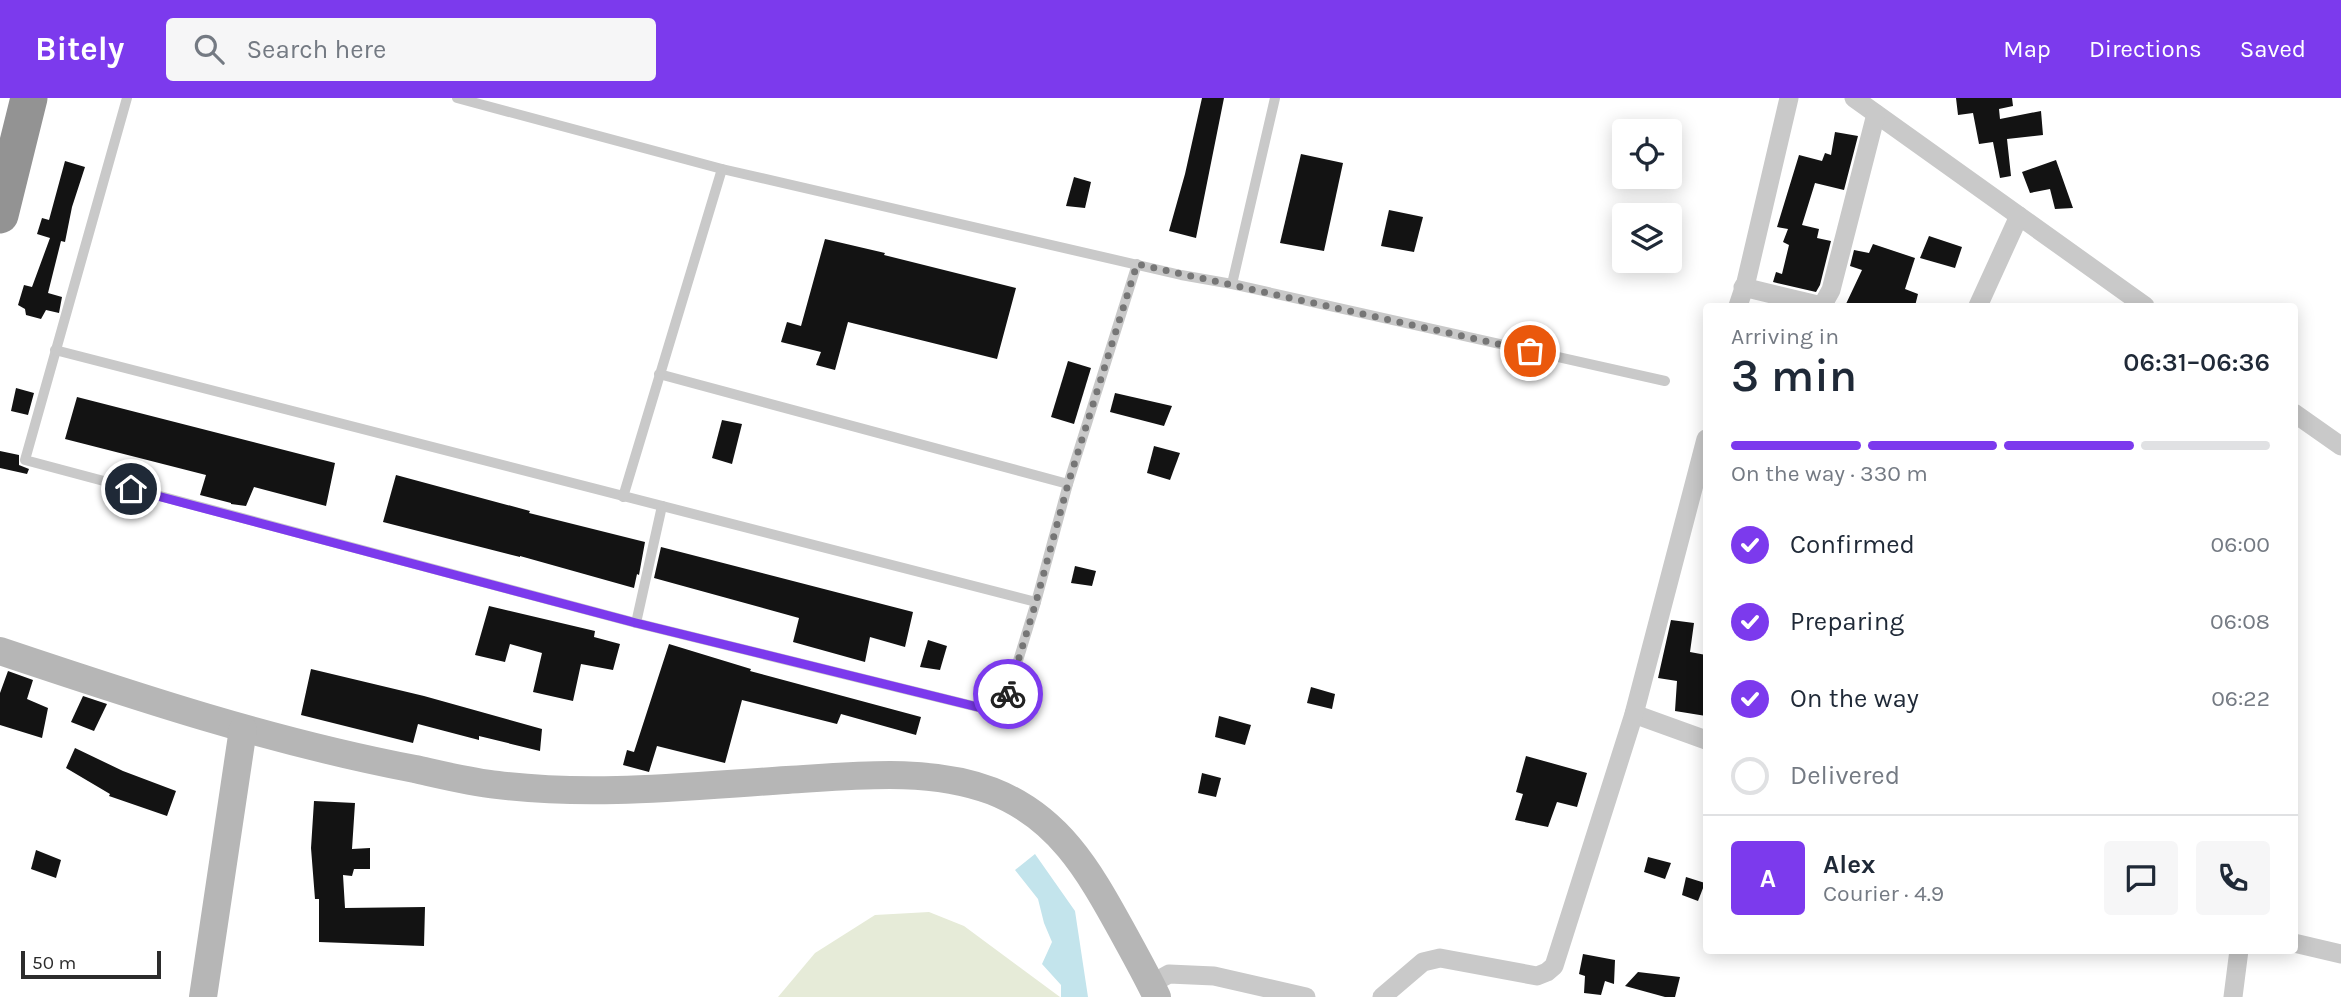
<!DOCTYPE html>
<html lang="en">
<head>
<meta charset="utf-8">
<style>
  :root { --surface:#fff; --page:#f6f6f7; --text:#1f2937; --muted:#747a83; --line:#e0e1e3; --accent:#7c3aed }
  body { margin:0; font-family:Karla,sans-serif; background:var(--page); color:var(--text); height:100vh; display:flex; flex-direction:column; font-size:26px; white-space:nowrap }
  * { box-sizing:border-box; margin:0 }
  p { font-size:23px; color:var(--muted) }
  .icon { flex:none; width:38px; height:38px; fill:none; stroke:currentColor; stroke-width:2; stroke-linecap:round; stroke-linejoin:round }
  .map { position:relative; flex:1; overflow:hidden }
  .side { position:absolute; left:1703px; top:205px; width:595px; height:651px; display:flex; flex-direction:column; background:var(--surface); border-radius:7px; box-shadow:0 4px 18px #0003 }
  .side>* { flex:none }
  .tools { position:absolute; left:1612px; top:21px; display:grid; gap:14px }
  .tools a { display:grid; place-items:center; width:70px; height:70px; border-radius:7px; background:var(--surface); box-shadow:0 4px 18px #0003; font-size:35px }
  .scale { position:absolute; left:21px; bottom:18px; width:140px; box-sizing:border-box; padding-left:7px; border:4px solid #2c2c2c; border-top:0; font-size:19px; line-height:24px; white-space:nowrap; color:#2c2c2c; -webkit-text-stroke:5px #fff; paint-order:stroke }
  .pin { position:absolute; display:grid; place-items:center; width:60px; height:60px; color:#fff; margin:-30px; border:4px solid #fff; border-radius:50%; box-shadow:0 2px 7px #0007 }
  .courier { position:absolute; display:grid; place-items:center; width:70px; height:70px; margin:-35px; border:5px solid #7c3aed; border-radius:50%; background:#fff; color:#222; box-shadow:0 2px 9px #0007 }
  .summary em { font-style:normal; font-weight:600 }
  .summary div { display:flex; flex-direction:column-reverse }
  .summary { display:flex; align-items:center; justify-content:space-between; height:119px; padding:0 28px }
  h1 { font-size:46px; font-weight:600; line-height:52px }
  .bar { display:grid; grid-template-columns:repeat(4,1fr); gap:10px 7px; align-content:center; height:84px; padding:0 28px }
  .bar i { height:9px; border-radius:5px; background:var(--line) }
  .bar .selected { background:var(--accent) }
  .bar p { grid-column:span 4 }
  .line { display:flex; align-items:center; gap:18px; padding:0 28px; border-top:2px solid var(--line) }
  .line div { flex:1 }
  .round { display:grid; place-items:center; flex:none; width:74px; height:74px; border-radius:7px; background:var(--page) }
  ol { padding:0 28px; list-style:none }
  li { display:flex; align-items:center; gap:21px; height:77px }
  li p { margin-inline-start:auto }
  li .icon { padding:7px; border-radius:50%; background:var(--accent); color:#fff; stroke-width:4 }
  li:last-child { color:var(--muted) }
  li i { width:38px; height:38px; border:4px solid var(--line); border-radius:50% }
  header { display:flex; align-items:center; gap:42px; box-sizing:border-box; height:98px; padding:0 35px; background:var(--accent); color:#fff }
  header strong { font-size:33px }
  nav { display:flex; gap:38px; margin-inline-start:auto; font-size:24px }
  .search { width:490px; height:63px; background:var(--page); display:flex; align-items:center; gap:18px; box-sizing:border-box; padding:0 24px; border-radius:7px; color:var(--muted); font-size:26px }
  .map>svg:first-child { display:block }
</style>
</head>
<body>
<header>
<strong>Bitely</strong>
<div class="search"><svg class="icon" aria-label="search" viewBox="0 0 24 24"><circle cx="10" cy="10" r="6"/><path d="M15 15l6 6"/></svg>Search here</div>
<nav><a>Map</a><a>Directions</a><a>Saved</a></nav>
</header>
<div class="map">
<svg width="2341" height="899" viewBox="0 0 2341 899">
  <rect width="100%" height="100%" fill="#fff"/>
  <!-- green -->
  <path fill="#e6ebd8" d="M929,814L964,828L1060,899H778L815,855L875,817Z"/>
  <!-- water -->
  <path fill="#c3e4ec" d="M1035,756L1075,813L1088,899H1061V887L1042,866L1052,844L1044,825L1038,801L1015,772Z"/>
  <!-- building -->
  <g fill="#131313">
    <path d="M1202,0H1224L1196,140L1169,133L1185,76Z"/>
    <path d="M1956,0H2012L2013,8L1999,11L2000,21L2041,13L2043,37L2007,41L2011,78L2000,80L1993,44L1979,46L1973,15L1958,17Z"/>
    <path d="M1835,34L1858,38L1844,92L1815,85L1802,127L1819,131L1817,140L1831,143L1820,187L1816,194L1773,184L1776,174L1782,176L1789,147L1783,144L1788,131L1777,129L1799,57L1822,63L1825,55L1831,57Z"/>
    <path d="M1301,56L1343,65L1324,153L1280,145Z"/>
    <path d="M2056,62L2073,110L2055,111L2050,91L2030,95L2022,74Z"/>
    <path d="M65,63L85,69L72,109L65,144L61,143L48,195L62,199L59,215L46,212L41,221L26,217L25,211L18,207L24,187L32,189L50,140L37,136L42,120L49,122Z"/>
    <path d="M1074,79L1091,84L1085,110L1066,108Z"/>
    <path d="M1389,112L1423,119L1414,154L1381,148Z"/>
    <path d="M1929,138L1962,149L1955,170L1920,160Z"/>
    <path d="M825,141L885,155L884,157L1016,190L997,261L848,224L835,272L816,267L821,254L781,244L787,224L801,228Z"/>
    <path d="M1873,146L1915,160L1905,191L1918,196L1915,208H1845L1862,172L1850,168L1854,152L1869,155Z"/>
    <path d="M1068,263L1091,270L1074,326L1051,319Z"/>
    <path d="M16,290L34,295L28,317L11,313Z"/>
    <path d="M1115,295L1172,308L1164,328L1110,314Z"/>
    <path d="M77,299L335,365L326,408L254,389L246,408L231,406V405L200,397L206,377L65,341Z"/>
    <path d="M722,322L742,326L732,366L712,360Z"/>
    <path d="M1154,348L1180,355L1170,382L1147,375Z"/>
    <path d="M0,353L19,357V367L29,371L27,376L0,370Z"/>
    <path d="M396,377L530,413L529,415L645,444L639,477L637,476L634,490L520,458V459L383,424Z"/>
    <path d="M661,449L913,514L905,549L870,539L865,564L793,544L799,520L654,480Z"/>
    <path d="M1075,468L1096,473L1092,488L1071,485Z"/>
    <path d="M489,508L595,533L594,539L620,546L613,572L581,566L573,603L533,594L542,555L510,546L505,564L475,557Z"/>
    <path d="M1671,522L1694,525L1690,554L1706,557V618L1675,613L1677,583L1658,580Z"/>
    <path d="M928,542L947,548L940,572L920,569Z"/>
    <path d="M669,546L751,571L750,573L921,619L916,637L841,616L837,626L742,602L725,665L657,648L649,674L623,667L627,652L634,654Z"/>
    <path d="M311,571L424,598L542,631L540,653L479,638V642L418,626L413,645L301,617Z"/>
    <path d="M8,573L33,582L27,601L48,610L42,640L0,627V595Z"/>
    <path d="M1311,589L1335,596L1332,611L1307,605Z"/>
    <path d="M83,598L107,606L94,633L71,624Z"/>
    <path d="M1219,618L1251,627L1245,647L1215,639Z"/>
    <path d="M75,650L123,673L176,693L167,718L109,698L110,696L66,670Z"/>
    <path d="M1526,658L1587,675L1577,709L1557,704L1548,729L1515,722L1523,696L1516,694Z"/>
    <path d="M1202,675L1221,680L1216,699L1198,695Z"/>
    <path d="M314,703L355,705L352,751L370,750V771H354L352,778L343,777L345,810L425,809L424,848L319,844V801H315L311,750Z"/>
    <path d="M36,752L61,762L56,780L31,771Z"/>
    <path d="M1648,759L1671,765L1665,781L1644,774Z"/>
    <path d="M1686,779L1705,785L1698,803L1682,797Z"/>
    <path d="M1583,856L1615,862L1614,886L1605,883L1601,897L1584,895L1585,878L1579,876Z"/>
    <path d="M1638,874L1680,879L1675,899H1665L1625,888Z"/>
  </g>
  <g fill="none" stroke-linecap="round" stroke-linejoin="round">
    <!-- lane -->
    <g stroke="#c9c9c9" stroke-width="10">
      <path d="M127,0L25,362L636,525L1002,615L1036,504L1068,386L1137,166"/>
      <path d="M457,0L722,71L1181,177L1232,186L1665,283"/>
      <path d="M1232,186L1275,0"/>
      <path d="M55,252L1036,504"/>
      <path d="M659,276L1068,386"/>
      <path d="M623,399L722,71"/>
      <path d="M636,525L662,408"/>
    </g>
    <!-- street -->
    <g stroke="#c9c9c9" stroke-width="19">
      <path d="M1854,0L2145,208"/>
      <path d="M1743,189L1822,208L1831,192L1876,16"/>
      <path d="M1738,208L1746,184L1789,0"/>
      <path d="M1978,208L2019,118"/>
      <path d="M2294,315L2341,348"/>
      <path d="M1634,616L1706,642"/>
      <path d="M2294,845L2341,856"/>
      <path d="M1151,886L1169,876L1214,878L1306,899"/>
      <path d="M1382,899L1423,864L1440,860L1537,878L1547,874L1554,868L1634,616L1706,341"/>
      <path d="M2233,899L2239,852"/>
    </g>
    <!-- secondary -->
    <g stroke="#b6b6b6" stroke-width="28">
      <path d="M0,553C137,599 273,644 415,671C442,677 470,684 498,687C594,699 691,688 787,682C854,678 928,669 992,693C1058,719 1088,771 1121,831C1133,853 1146,876 1157,899"/>
      <path d="M203,899L243,631"/>
    </g>
    <!-- highway -->
    <path stroke="#939393" stroke-width="37" d="M0,117L29,0"/>
  </g>
  <g fill="none" stroke-linecap="round" stroke-linejoin="round">
    <!-- done -->
    <path stroke="#767676" stroke-width="7" stroke-dasharray="0 12.6" d="M1008,596L1036,504L1068,386L1137,166L1530,253"/>
    <!-- route -->
    <path stroke="#7c3aed" stroke-width="9" d="M131,391L636,525L1002,615L1008,596"/>
  </g>
</svg>
<div class="tools">
<a><svg class="icon" aria-label="locate" viewBox="0 0 24 24"><circle cx="12" cy="12" r="6"/><path d="M12 2v4M12 18v4M2 12h4M18 12h4"/></svg></a>
<a><svg class="icon" aria-label="layers" viewBox="0 0 24 24"><path d="M12 4l9 5-9 5-9-5zM3 14l9 5 9-5"/></svg></a>
</div>
<div class="scale">50 m</div>
<div class="pin" style="left:1530px;top:253px;background:#ea580c"><svg class="icon" aria-label="bag" viewBox="0 0 24 24"><path d="M5 8h14l-1 12H6zM9 8a3 3 0 0 1 6 0"/></svg></div>
<div class="pin" style="left:131px;top:391px;background:#1f2937"><svg class="icon" aria-label="home" viewBox="0 0 24 24"><path d="M3 11l9-7 9 7M6 9v11h12V9"/></svg></div>
<div class="courier" style="left:1008px;top:596px"><svg class="icon" aria-label="bike" viewBox="0 0 24 24"><circle cx="6" cy="16" r="4"/><circle cx="18" cy="16" r="4"/><path d="M6 16l4-8h5l3 8M10 8l3 8H6M13 5h3"/></svg></div>
<section class="side">
<div class="summary"><div><h1>3 min</h1><p>Arriving in</p></div><em>06:31–06:36</em></div>
<div class="bar"><i class="selected"></i><i class="selected"></i><i class="selected"></i><i></i><p>On the way · 330 m</p></div>
<ol>
<li><svg class="icon" aria-label="check" viewBox="0 0 24 24"><path d="M5 12l5 5 9-10"/></svg>Confirmed<p>06:00</p></li>
<li><svg class="icon" aria-label="check" viewBox="0 0 24 24"><path d="M5 12l5 5 9-10"/></svg>Preparing<p>06:08</p></li>
<li><svg class="icon" aria-label="check" viewBox="0 0 24 24"><path d="M5 12l5 5 9-10"/></svg>On the way<p>06:22</p></li>
<li><i></i>Delivered</li>
</ol>
<div class="line" style="height:126px"><b class="round" style="background:var(--accent);color:#fff">A</b><div><b>Alex</b><p>Courier · 4.9</p></div><a class="round"><svg class="icon" aria-label="chat" viewBox="0 0 24 24"><path d="M4 5h16v11H9l-5 4z"/></svg></a><a class="round"><svg class="icon" aria-label="phone" viewBox="0 0 24 24"><path d="M5 4h4l2 5-3 2q2 4 5 5l2-3 5 2v4C11 20 4 13 5 4z"/></svg></a></div>
</section>
</div>
</body>
</html>
